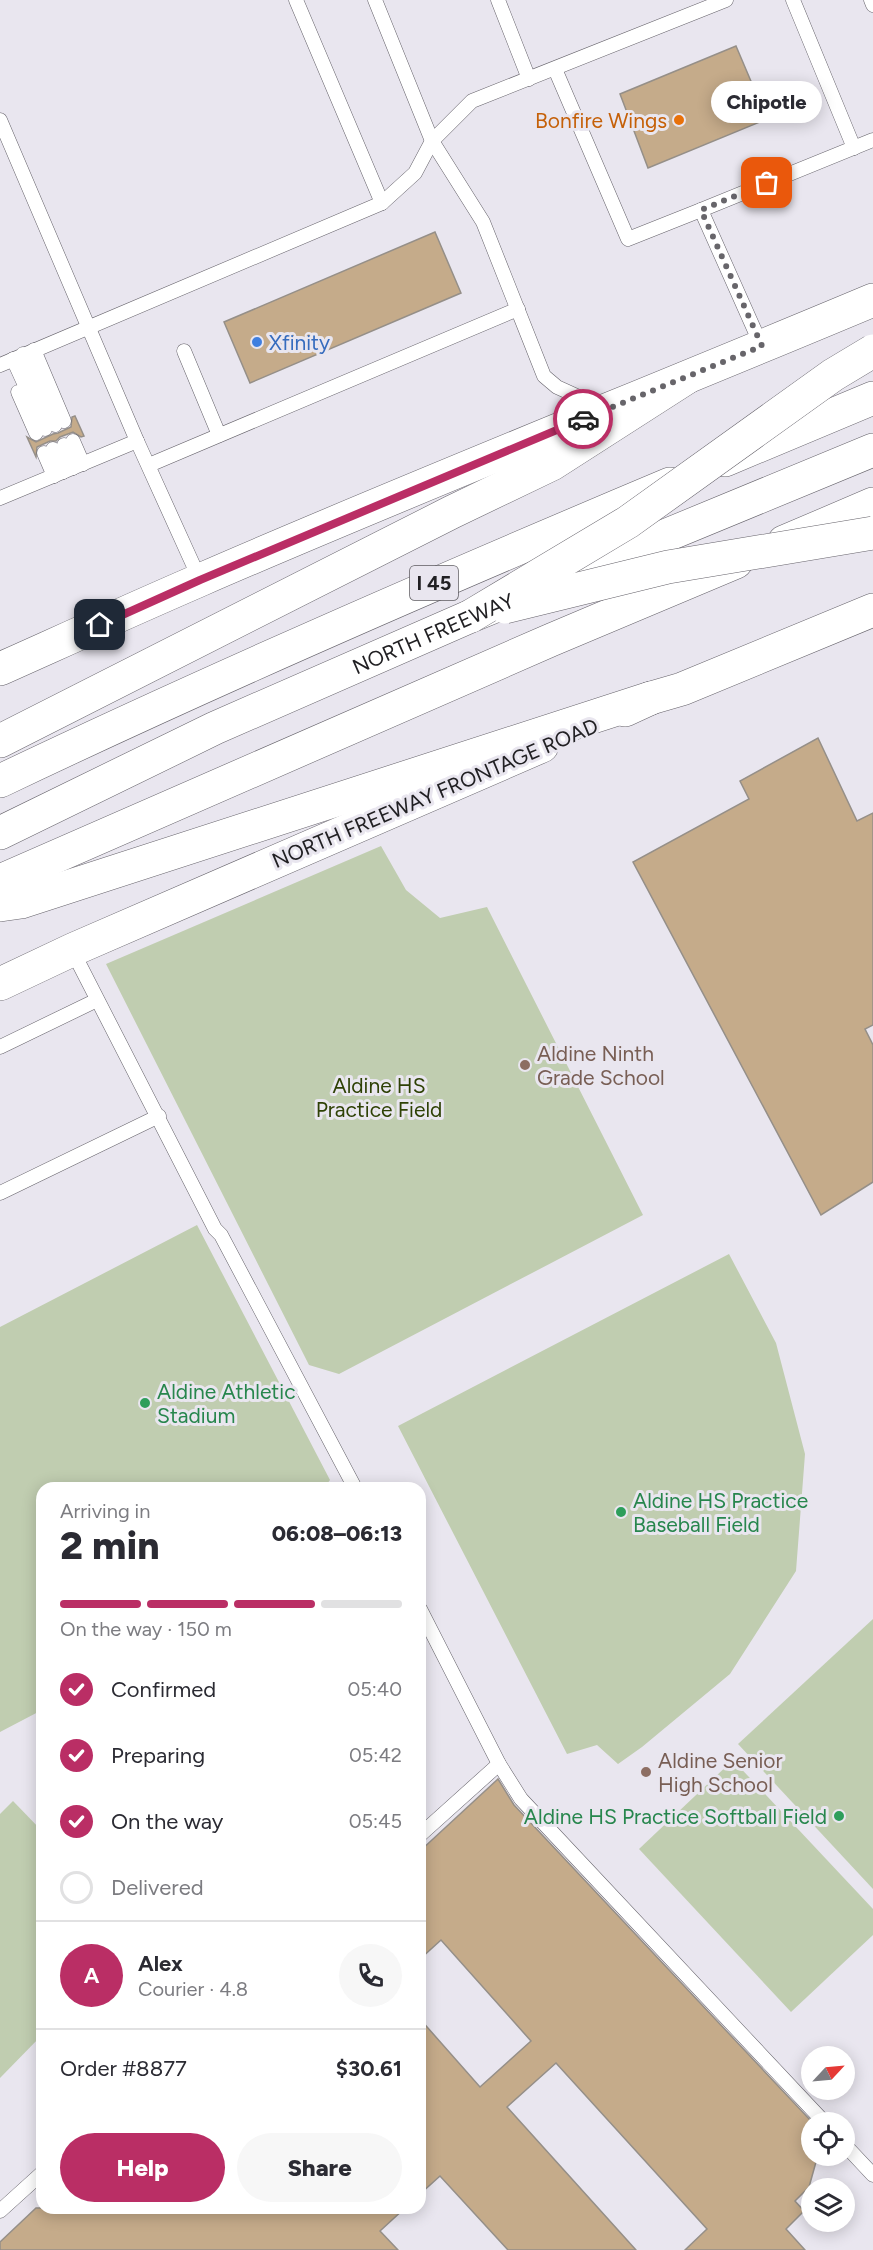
<!DOCTYPE html>
<html lang="en">
<head>
<meta charset="utf-8">
<style>
  :root { --surface:#fff; --page:#f7f7f7; --text:#2b2b33; --muted:#7c7c81; --line:#e1e1e2; --accent:#ba2e65 }
  body { margin:0; font-family:Figtree,sans-serif; background:var(--page); color:var(--text); height:100vh; display:flex; flex-direction:column; font-size:22px; white-space:nowrap }
  * { box-sizing:border-box; margin:0 }
  p { font-size:20px; color:var(--muted) }
  .icon { flex:none; width:33px; height:33px; fill:none; stroke:currentColor; stroke-width:2; stroke-linecap:round; stroke-linejoin:round }
  .map { position:relative; flex:1; overflow:hidden }
  .details { position:absolute; left:36px; top:1482px; width:390px; height:732px; display:flex; flex-direction:column; background:var(--surface); border-radius:18px; box-shadow:0 3px 15px #0003 }
  .details>* { flex:none }
  .needle { width:39px; rotate:64deg }
  .controls { position:absolute; left:801px; top:2046px; display:grid; gap:12px }
  .controls a { display:grid; place-items:center; width:54px; height:54px; border-radius:50%; background:var(--surface); box-shadow:0 3px 15px #0003; font-size:30px }
  .pin { position:absolute; display:grid; place-items:center; width:51px; height:51px; color:#fff; margin:-26px; border-radius:12px; box-shadow:0 3px 9px #0006 }
  .courier { position:absolute; display:grid; place-items:center; width:60px; height:60px; margin:-30px; border:4px solid #ba2e65; border-radius:50%; background:#fff; color:#222; box-shadow:0 2px 8px #0007 }
  .bubble { position:absolute; height:42px; border-radius:21px; background:var(--surface); box-shadow:0 3px 15px #0003; font-size:20px; font-weight:800; line-height:42px; text-align:center }
  .overview em { font-style:normal; font-weight:800 }
  .overview div { display:flex; flex-direction:column-reverse }
  .overview { display:flex; align-items:center; justify-content:space-between; height:102px; padding:0 24px }
  h1 { font-size:39px; font-weight:800; line-height:45px }
  .bar { display:grid; grid-template-columns:repeat(4,1fr); gap:9px 6px; align-content:center; height:72px; padding:0 24px }
  .bar i { height:8px; border-radius:4px; background:var(--line) }
  .bar .on { background:var(--accent) }
  .bar p { grid-column:span 4 }
  .line { display:flex; align-items:center; gap:15px; padding:0 24px; border-top:2px solid var(--line) }
  .line div { flex:1 }
  .round { display:grid; place-items:center; flex:none; width:63px; height:63px; border-radius:32px; background:var(--page) }
  ol { padding:0 24px; list-style:none }
  li { display:flex; align-items:center; gap:18px; height:66px }
  li p { margin-inline-start:auto }
  li .icon { padding:6px; border-radius:50%; background:var(--accent); color:#fff; stroke-width:4 }
  li:last-child { color:var(--muted) }
  li i { width:33px; height:33px; border:3px solid var(--line); border-radius:50% }
  .action { display:flex; gap:12px; margin-top:auto; padding:12px 24px }
  .action a { flex:1; height:69px; border-radius:36px; background:var(--accent); color:#fff; font-size:24px; font-weight:800; line-height:69px; text-align:center }
  .action a+a { background:var(--page); color:var(--text) }
  .map>svg:first-child { display:block }
</style>
</head>
<body>
<div class="map">
<svg width="873" height="2250" viewBox="0 0 873 2250">
  <rect width="100%" height="100%" fill="#e9e6ef"/>
  <!-- green -->
  <g fill="#c0cdb0">
    <path d="M381,846L406,890L440,918L487,907L643,1215L339,1374L309,1365L106,964Z"/>
    <path d="M197,1225L330,1480L324,1488H42V1710L0,1732V1327Z"/>
    <path d="M729,1254L776,1343L805,1454L796,1571L730,1674L642,1747L618,1764L597,1745L567,1754L398,1426Z"/>
    <path d="M873,1619V1889L738,1744Z"/>
    <path d="M733,1760L873,1909V1935L791,2012L639,1849Z"/>
    <path d="M13,1801L42,1831V2035L0,2078V1814Z"/>
  </g>
  <!-- building -->
  <g fill="#c5ab8a" stroke="#958f88" stroke-width="1.5">
    <path d="M736,46L767,119L648,168L620,94Z"/>
    <path d="M435,232L461,293L250,383L224,322Z"/>
    <path d="M75,416L84,436L81,437L73,432L60,437L56,441H50L37,447L36,457L27,437L36,442L53,434L58,433L71,427L72,417Z"/>
    <path d="M818,738L857,821L873,813V1025L865,1029L873,1045V1182L821,1215L633,862L749,799L740,781Z"/>
    <path d="M498,1779L514,1805L812,2122V2158L816,2162L809,2187L795,2201L804,2211L786,2229L805,2250H685L707,2229L556,2063L507,2107L636,2250H508L440,2176L420,2194V2019L480,2087L531,2041L441,1940L420,1959V1851Z"/>
    <path d="M36,2208H405L380,2231L398,2250H0V2242Z"/>
  </g>
  <g fill="none" stroke-linecap="round" stroke-linejoin="round">
    <!-- lane casing -->
    <g stroke="#65626a" stroke-width="15">
      <g id="lane">
        <path d="M296,0L382,203"/>
        <path d="M375,0L432,141L483,222L544,376L557,387L601,407"/>
        <path d="M498,0L529,79"/>
        <path d="M793,0L854,148"/>
        <path d="M871,0L873,5"/>
        <path d="M555,69L628,239L701,210"/>
        <path d="M0,120L137,441L200,580"/>
        <path d="M762,347L701,210L873,140"/>
        <path d="M34,350L64,421"/>
        <path d="M184,351L219,435"/>
        <path d="M23,354L55,425"/>
        <path d="M13,359L45,429"/>
        <path d="M0,365L382,203L415,173L432,141L472,101L726,0"/>
        <path d="M18,392L36,433"/>
        <path d="M73,441L83,464"/>
        <path d="M64,445L73,468"/>
        <path d="M53,449L63,472"/>
        <path d="M44,453L54,476"/>
        <path d="M149,465L518,309"/>
        <path d="M0,498L137,441"/>
        <path d="M72,950L215,1229L221,1235L355,1488"/>
        <path d="M0,1047L97,1000"/>
        <path d="M0,1193L159,1116"/>
        <path d="M420,1609L499,1764L521,1799L824,2122"/>
        <path d="M420,1835L499,1764"/>
        <path d="M844,2144L873,2175"/>
        <path d="M0,2211L42,2173"/>
      </g>
    </g>
    <!-- secondary casing -->
    <g stroke="#65626a" stroke-width="34">
      <g id="secondary">
        <path d="M0,669C67,639 133,609 200,580C423,483 649,394 873,300"/>
        <path d="M625,710L651,698L682,689L873,610"/>
        <path d="M0,984L72,950L542,746"/>
      </g>
    </g>
    <!-- highway casing -->
    <g stroke="#65626a" stroke-width="34">
      <g id="highway">
        <path d="M725,460L873,398"/>
        <path d="M784,542L873,504"/>
        <path d="M0,741L452,512L552,464L686,378"/>
        <path d="M0,781C220,676 444,579 670,484"/>
        <path id="s1" d="M0,833L215,728L471,616L873,450"/>
        <path d="M0,881L551,640L736,562"/>
        <path d="M0,905L21,902L651,698"/>
      </g>
    </g>
    <!-- lane -->
    <use href="#lane" stroke="#fff" stroke-width="14"/>
    <!-- secondary -->
    <use href="#secondary" stroke="#fff" stroke-width="33"/>
    <!-- highway -->
    <use href="#highway" stroke="#fff" stroke-width="33"/>
    <!-- highway-bridge casing -->
    <g stroke="#65626a" stroke-width="34" stroke-linecap="butt">
      <g id="highway-bridge">
        <path d="M505,607L668,567L873,533"/>
        <path d="M471,616L628,522L833,375L873,351"/>
      </g>
    </g>
    <!-- highway-bridge -->
    <use href="#highway-bridge" stroke="#fff" stroke-width="33"/>
  </g>
  <g fill="none" stroke-linecap="round" stroke-linejoin="round">
    <!-- done -->
    <path stroke="#67656a" stroke-width="6" stroke-dasharray="0 10.8" d="M583,419L762,346L701,210L767,183"/>
    <!-- route -->
    <path stroke="#ba2e65" stroke-width="8" d="M100,625L200,580L583,419"/>
  </g>
  <!-- markers -->
  <circle fill="#e8710a" stroke="#e9e6ef" stroke-width="2" cx="679" cy="120" r="6"/>
  <circle fill="#3f7fe0" stroke="#e9e6ef" stroke-width="2" cx="257" cy="342" r="6"/>
  <g fill="#8d6e63" stroke="#e9e6ef" stroke-width="2">
    <circle cx="525" cy="1065" r="6"/>
    <circle cx="646" cy="1772" r="6"/>
  </g>
  <g fill="#2e9e5b" stroke="#e9e6ef" stroke-width="2">
    <circle cx="145" cy="1403" r="6"/>
    <circle cx="621" cy="1512" r="6"/>
    <circle cx="839" cy="1816" r="6"/>
  </g>
  <g text-anchor="middle" dominant-baseline="central" stroke-width="6" stroke-linejoin="round" paint-order="stroke">
    <!-- shield labels -->
    <rect fill="#e9e6ef" stroke="#5d5b60" stroke-width="1.5" x="410" y="566" width="48" height="34" rx="4.5"/>
    <g font-size="20" font-weight="bold" fill="#212023">
      <text x="434" y="583">I 45</text>
    </g>
    <!-- food labels -->
    <g font-size="21" fill="#c56008" stroke="#e9e6ef" text-anchor="end">
      <text x="667" y="120">Bonfire Wings</text>
    </g>
    <!-- shop labels -->
    <g font-size="21" fill="#366cbe" stroke="#e9e6ef" text-anchor="start">
      <text x="269" y="342">Xfinity</text>
    </g>
    <!-- street labels -->
    <g font-size="21" fill="#212023" stroke="#e9e6ef">
      <text stroke="none"><textPath href="#s1" startOffset="477">NORTH FREEWAY</textPath></text>
      <text transform="translate(435 793) rotate(-23)">NORTH FREEWAY FRONTAGE ROAD</text>
    </g>
    <!-- education labels -->
    <g font-size="21" fill="#785e54" stroke="#e9e6ef" text-anchor="start">
      <text x="537" y="1053">Aldine Ninth<tspan x="537" dy="24">Grade School</tspan></text>
      <text x="658" y="1760">Aldine Senior<tspan x="658" dy="24">High School</tspan></text>
    </g>
    <!-- park labels -->
    <g font-size="21" fill="#2e4105" stroke="#e9e6ef">
      <text x="379" y="1085">Aldine HS<tspan x="379" dy="24">Practice Field</tspan></text>
    </g>
    <!-- leisure labels -->
    <g font-size="21" fill="#27864d" stroke="#e9e6ef" text-anchor="start">
      <text x="157" y="1391">Aldine Athletic<tspan x="157" dy="24">Stadium</tspan></text>
      <text x="633" y="1500">Aldine HS Practice<tspan x="633" dy="24">Baseball Field</tspan></text>
      <text x="827" y="1816" text-anchor="end">Aldine HS Practice Softball Field</text>
    </g>
  </g>
</svg>
<div class="controls">
<a><svg class="needle" viewBox="-14 -14 28 28"><path d="M0-13l5 13h-10z" fill="#e53935"/><path d="M0 13l5-13h-10z" fill="#7c7c81"/></svg></a>
<a><svg class="icon" aria-label="locate" viewBox="0 0 24 24"><circle cx="12" cy="12" r="6"/><path d="M12 2v4M12 18v4M2 12h4M18 12h4"/></svg></a>
<a><svg class="icon" aria-label="layers" viewBox="0 0 24 24"><path d="M12 4l9 5-9 5-9-5zM3 14l9 5 9-5"/></svg></a>
</div>
<div class="pin" style="left:767px;top:183px;background:#ea580c"><svg class="icon" aria-label="bag" viewBox="0 0 24 24"><path d="M5 8h14l-1 12H6zM9 8a3 3 0 0 1 6 0"/></svg></div>
<div class="pin" style="left:100px;top:625px;background:#1f2937"><svg class="icon" aria-label="home" viewBox="0 0 24 24"><path d="M3 11l9-7 9 7M6 9v11h12V9"/></svg></div>
<div class="courier" style="left:583px;top:419px"><svg class="icon" aria-label="car" viewBox="0 0 24 24"><path d="M5 17H2v-5l4-1 3-4h7l3 4 3 1v5h-3M9 17h6M6 11h13"/><circle cx="7" cy="17" r="2"/><circle cx="17" cy="17" r="2"/></svg></div>
<div class="bubble" style="left:711px;top:81px;width:111px">Chipotle</div>
<section class="details">
<div class="overview"><div><h1>2 min</h1><p>Arriving in</p></div><em>06:08–06:13</em></div>
<div class="bar"><i class="on"></i><i class="on"></i><i class="on"></i><i></i><p>On the way · 150 m</p></div>
<ol>
<li><svg class="icon" aria-label="check" viewBox="0 0 24 24"><path d="M5 12l5 5 9-10"/></svg>Confirmed<p>05:40</p></li>
<li><svg class="icon" aria-label="check" viewBox="0 0 24 24"><path d="M5 12l5 5 9-10"/></svg>Preparing<p>05:42</p></li>
<li><svg class="icon" aria-label="check" viewBox="0 0 24 24"><path d="M5 12l5 5 9-10"/></svg>On the way<p>05:45</p></li>
<li><i></i>Delivered</li>
</ol>
<div class="line" style="height:108px"><b class="round" style="background:var(--accent);color:#fff">A</b><div><b>Alex</b><p>Courier · 4.8</p></div><a class="round"><svg class="icon" aria-label="phone" viewBox="0 0 24 24"><path d="M5 4h4l2 5-3 2q2 4 5 5l2-3 5 2v4C11 20 4 13 5 4z"/></svg></a></div>
<div class="line" style="height:78px"><div>Order #8877</div><b>$30.61</b></div>
<div class="action"><a>Help</a><a>Share</a></div>
</section>
</div>
</body>
</html>
